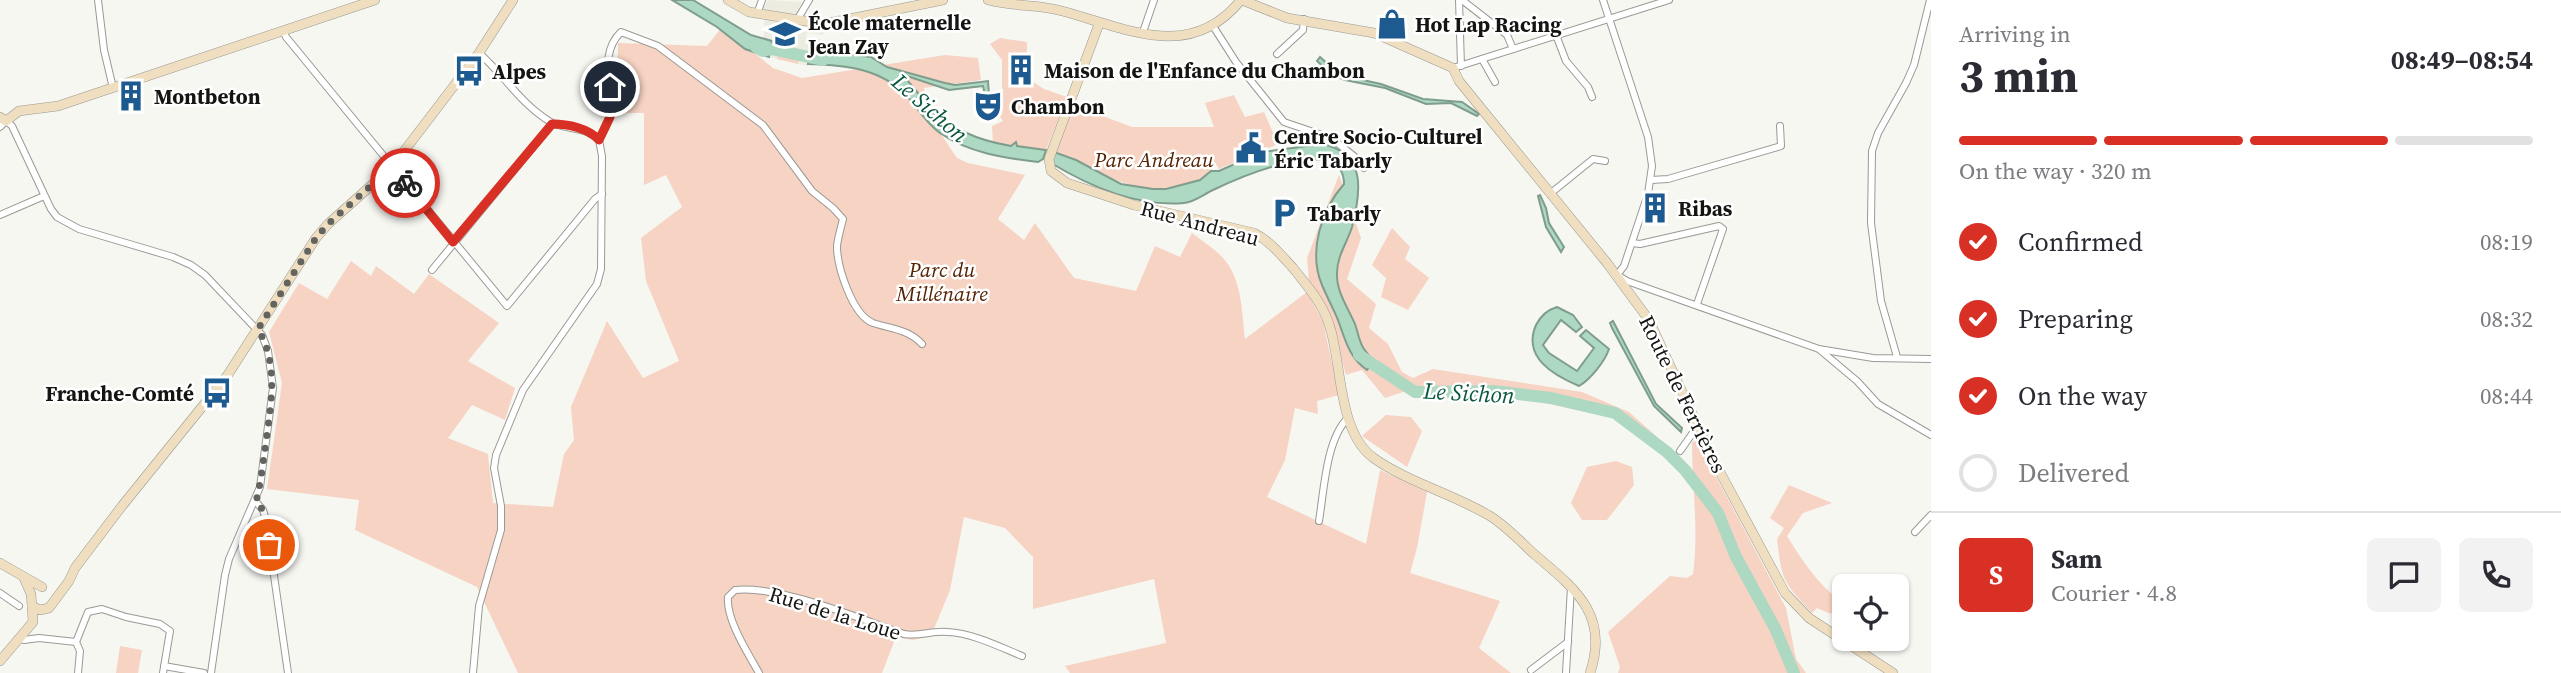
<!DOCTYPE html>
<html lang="en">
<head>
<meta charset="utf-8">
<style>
  :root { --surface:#fff; --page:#f2f2f3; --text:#2b2b33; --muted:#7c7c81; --line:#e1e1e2; --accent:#d93025 }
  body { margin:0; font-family:"Source Serif 4",serif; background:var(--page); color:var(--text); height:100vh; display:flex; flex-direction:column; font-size:26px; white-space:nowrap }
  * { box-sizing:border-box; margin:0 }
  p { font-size:23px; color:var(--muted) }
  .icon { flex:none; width:38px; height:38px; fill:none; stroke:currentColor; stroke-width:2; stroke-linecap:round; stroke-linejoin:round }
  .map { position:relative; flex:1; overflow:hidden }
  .drawer { display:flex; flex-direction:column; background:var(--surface); width:630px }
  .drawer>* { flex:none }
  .buttons { position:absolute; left:1832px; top:574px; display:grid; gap:14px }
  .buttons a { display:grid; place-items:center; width:77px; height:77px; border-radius:10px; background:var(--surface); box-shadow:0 2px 5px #0004; font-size:35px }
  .pin { position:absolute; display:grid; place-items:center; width:60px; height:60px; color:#fff; margin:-30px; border:4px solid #fff; border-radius:50%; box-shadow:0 2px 7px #0007 }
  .courier { position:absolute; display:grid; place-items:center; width:70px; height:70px; margin:-35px; border:5px solid #d93025; border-radius:50%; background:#fff; color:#222; box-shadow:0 2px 9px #0007 }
  .summary em { font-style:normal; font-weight:700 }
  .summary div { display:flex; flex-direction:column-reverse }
  .summary { display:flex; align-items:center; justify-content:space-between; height:119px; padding:0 28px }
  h1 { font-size:46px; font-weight:700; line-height:52px }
  .bar { display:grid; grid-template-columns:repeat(4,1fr); gap:10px 7px; align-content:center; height:84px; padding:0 28px }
  .bar i { height:9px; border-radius:5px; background:var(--line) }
  .bar .on { background:var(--accent) }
  .bar p { grid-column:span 4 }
  .line { display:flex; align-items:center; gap:18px; padding:0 28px; border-top:2px solid var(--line) }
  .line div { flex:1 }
  .round { display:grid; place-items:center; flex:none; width:74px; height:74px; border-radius:10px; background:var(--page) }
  ol { padding:0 28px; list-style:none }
  li { display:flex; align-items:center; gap:21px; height:77px }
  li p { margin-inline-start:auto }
  li .icon { padding:7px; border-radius:50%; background:var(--accent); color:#fff; stroke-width:4 }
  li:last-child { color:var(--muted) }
  li i { width:38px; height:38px; border:4px solid var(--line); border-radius:50% }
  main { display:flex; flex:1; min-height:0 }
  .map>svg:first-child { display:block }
</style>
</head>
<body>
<main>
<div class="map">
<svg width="1931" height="673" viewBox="0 0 1931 673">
  <rect width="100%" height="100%" fill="#f7f7f2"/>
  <!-- built -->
  <path fill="#edece0" d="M768,0L802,2L799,7L806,26L824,29L823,35L807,33L805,44H809L810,37L820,39L818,49L811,48L808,66L769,57L772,41L763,39L765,28L778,31L779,28L763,25L766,19L764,7Z"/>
  <!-- green -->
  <g fill="#f6d3c3">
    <path d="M722,27L773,68L802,78L945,55L978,58L981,80L924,88L930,118L957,158L968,163L1025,175L998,219L1024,240L1035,223L1074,278L1136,291L1155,246L1180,257L1192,233C1202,241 1214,248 1223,258C1242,278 1242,313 1245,339L1307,292L1323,322L1339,395L1317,401L1318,414L1295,408L1285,460L1267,497L1366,544L1380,470L1427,492L1417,548L1410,573L1500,601L1479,648L1511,673H1070L1065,666L1166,643L1154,579L1033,609V557L1005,528L964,517L950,590L931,636L913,640L896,637L882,673H518L477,587L355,530L359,500L267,489L282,383L269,332L299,283L327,299L351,261L371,276L376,266L414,294L429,274L499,323L468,361L515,388L505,420L472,405L448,438L488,454L493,503L553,507L564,454L574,440L571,407L607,321L643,378L679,361L646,281L641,238L682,207L666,175L644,185V113H617L618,43L707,46Z"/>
    <path d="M1000,38L1027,42V78L1044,89L1067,97L1046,150L993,143L992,126L1003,121L998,114L999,106L1002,102V60L990,44Z"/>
    <path d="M780,45L801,49L798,64L777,59Z"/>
    <path d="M1234,95L1245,117L1264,112L1278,144L1219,169L1216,164C1212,168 1210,173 1205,177C1199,182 1192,183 1185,184C1131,199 1102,170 1054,152L1073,105L1132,127H1214L1205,103Z"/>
    <path d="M1339,175L1361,238L1347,279L1376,304L1369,328L1388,344L1402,372L1413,378L1433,369L1582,392L1629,412L1673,451L1668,459L1613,418L1536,401L1406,391L1385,398L1362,370L1346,375L1328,312L1309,282L1307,258Z"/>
    <path d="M1392,228L1410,247L1405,259L1429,278L1408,310L1381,297L1386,278L1372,265Z"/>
    <path d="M1386,415L1411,417L1422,431L1407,467L1362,436Z"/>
    <path d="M1697,441L1786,608L1796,659L1806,673H1618L1620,667L1608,632L1670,576L1687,578L1693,574C1699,531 1692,486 1692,442Z"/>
    <path d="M1616,461L1632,467L1634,485L1607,520H1582L1571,503L1587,467Z"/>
    <path d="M1789,485L1832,503L1803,513L1787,536C1802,560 1817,584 1840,600L1831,614L1817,608L1812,613C1783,581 1782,582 1777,539L1784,528L1770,518Z"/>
    <path d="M120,646L142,650L138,673H116Z"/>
  </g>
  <!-- water -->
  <g fill="#add8c2" stroke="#7f9d8d" stroke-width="2">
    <path d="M672,0H693L751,35L772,41L769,57L745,49L717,27Z"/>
    <path d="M811,48L821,51L871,57L887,67L945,83L955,85L988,81L989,95H985L983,86L949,90L901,74C911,83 918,94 927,104C953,130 976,140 1011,146L1016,142L1017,146L1046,150L1043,159L1038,162C1004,158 969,153 940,133C926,123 919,110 908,97C881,68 845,65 808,64Z"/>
    <path d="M1320,57L1340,75L1381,84L1423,99L1462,102L1479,114L1477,116L1451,103L1426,104L1385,88L1345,80L1332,75L1317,61Z"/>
    <path d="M1322,144C1367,153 1361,192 1352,227C1347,243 1337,256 1337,273C1336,291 1348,308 1355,324C1358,332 1359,342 1364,349C1367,354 1371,358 1375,361L1367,370C1349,358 1345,339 1338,320C1333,308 1327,297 1322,285C1308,252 1321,210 1344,184C1344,131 1238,178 1213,190C1204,194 1195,202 1184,203C1138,207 1089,186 1051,163L1054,152L1076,160L1121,184L1153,189H1166L1200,180L1211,171H1219L1262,152Z"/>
    <path d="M1540,195L1546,208L1549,223L1564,247L1561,252L1546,227L1538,196Z"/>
    <path d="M1557,307L1573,315L1582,327L1576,332L1561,320L1543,345L1549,353L1577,371L1594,348L1580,336L1586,330L1609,349C1605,361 1591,379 1579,386C1553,375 1522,357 1536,325C1541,315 1547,310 1557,307Z"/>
    <path d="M1613,321L1656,404L1682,428L1681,432L1654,406L1612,328L1610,323Z"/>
  </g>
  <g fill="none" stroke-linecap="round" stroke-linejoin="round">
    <!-- river -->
    <g stroke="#add8c2" stroke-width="12">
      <path d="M756,47L763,51L771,49L823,60"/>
      <path d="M1359,355L1415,392L1493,391L1551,398L1615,413L1667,452L1685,470L1718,513L1736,557L1775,628L1794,673"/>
    </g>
    <!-- street casing -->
    <g stroke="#999995" stroke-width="8">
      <g id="street">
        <path d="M98,0L104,50L113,88"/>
        <path d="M1459,0L1461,66"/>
        <path d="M1462,0L1507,35L1513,49"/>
        <path d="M1603,0L1648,137L1652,166L1648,194L1624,266L1617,275L1627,281L1819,349L1873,358L1931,359"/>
        <path d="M757,14L762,0"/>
        <path d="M797,20L809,0"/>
        <path d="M1213,26L1236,62L1284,122L1331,138L1355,157L1364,168"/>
        <path d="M283,30L286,37L507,306L595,199L602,194"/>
        <path d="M1143,32L1154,0"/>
        <path d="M1556,35L1566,61L1588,87L1592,97"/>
        <path d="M479,53C504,75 520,103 549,121C564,131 585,125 599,140"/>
        <path d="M1277,54L1303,30L1304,19"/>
        <path d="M1482,59L1495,82"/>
        <path d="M1453,68L1669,0"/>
        <path d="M0,127L6,121L12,126L51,209L57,217L79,229L173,257L191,265L205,275L262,335L268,351L273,388L260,487L229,559L225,575L211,673"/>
        <path d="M599,140C603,132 609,123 610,114C613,86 598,54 621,32L658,46L763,125L812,191L833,208L843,219C841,227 838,237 837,246C837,266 852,315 873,323C891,329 908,329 922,344"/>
        <path d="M1651,180L1668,179L1781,146L1780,126"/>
        <path d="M1551,193L1593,159L1605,161"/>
        <path d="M0,215L44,196"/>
        <path d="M1632,243L1640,244L1719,226L1723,229L1697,304"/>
        <path d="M432,270L552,124"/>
        <path d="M1820,350L1857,381L1878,404L1931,435"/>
        <path d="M1897,357L1881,301L1871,223L1872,151L1878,133L1906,83L1914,65L1930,0"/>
        <path d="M1680,451L1692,434L1699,429"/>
        <path d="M256,502L263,510L266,520L288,673"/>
        <path d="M1319,521C1324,491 1326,439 1348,418"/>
        <path d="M1915,532L1931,515"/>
        <path d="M0,593L19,606"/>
        <path d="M24,640L39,638L76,642L88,612L102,609L126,617L160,624L170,631L163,673"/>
        <path d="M76,642L80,651L78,673"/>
        <path d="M164,666L204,673"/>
        <path d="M1531,670L1568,642"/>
        <path d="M473,673L479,606L501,530V506L494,468L496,455L523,390L597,284L601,269L602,156L599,140"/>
        <path d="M759,673C748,653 726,620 728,597L735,590C780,585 860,619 904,634C919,637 933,630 948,632C972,633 1000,647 1022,656"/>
        <path d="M1566,673L1571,587"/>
      </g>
    </g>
    <!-- secondary casing -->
    <g stroke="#999995" stroke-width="10">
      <g id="secondary">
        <path d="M728,0L749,12L824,24L943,0"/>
        <path d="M988,0C1013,7 1038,4 1062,11C1126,28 1190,63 1241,0"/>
        <path d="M1242,0L1287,18L1374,33L1453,68L1459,81L1607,263L1649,320L1714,461L1785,593L1809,618L1893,673"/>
        <path d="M1099,24L1049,159L1051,171L1067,183L1134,205L1254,233C1270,241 1281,255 1293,268C1309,288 1325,306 1331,331C1342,370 1339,435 1375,459C1410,483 1453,494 1490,516C1506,526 1520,541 1534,554C1574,588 1610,614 1590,673"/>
        <path d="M0,117L6,121L19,111L58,106L375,0"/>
        <path d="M0,563L42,587"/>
        <path d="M24,578L31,594L32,606L40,610L49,608L69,581L75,568L122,506L227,376L316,238L328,224L392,167L479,53L513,0"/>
        <path d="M0,661L33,622L32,606"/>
      </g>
    </g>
    <!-- street -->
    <use href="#street" stroke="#fff" stroke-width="6"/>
    <!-- secondary -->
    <use href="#secondary" stroke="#efdebf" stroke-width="9"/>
  </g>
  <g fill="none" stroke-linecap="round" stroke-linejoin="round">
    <!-- done -->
    <path stroke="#636360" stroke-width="7" stroke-dasharray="0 12.6" d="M269,545L263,510L256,502C261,482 263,462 266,442C271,403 279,365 258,329L316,238L328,224L392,167L405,183"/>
    <!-- route -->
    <path stroke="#d93025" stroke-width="9" d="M405,183L453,242L552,124C568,124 588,128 599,140L610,117V87"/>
  </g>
  <!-- icons -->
  <defs>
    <g id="shop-bare" transform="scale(2.415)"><path d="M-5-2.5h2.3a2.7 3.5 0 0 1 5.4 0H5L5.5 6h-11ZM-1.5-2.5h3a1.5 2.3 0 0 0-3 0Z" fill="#1c5a90" stroke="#fff" stroke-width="2.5" paint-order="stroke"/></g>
    <g id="school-bare" transform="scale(2.415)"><path d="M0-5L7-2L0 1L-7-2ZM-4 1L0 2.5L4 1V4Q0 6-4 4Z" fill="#1c5a90" stroke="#fff" stroke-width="2.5" paint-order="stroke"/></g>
    <g id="building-bare" transform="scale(2.415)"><path d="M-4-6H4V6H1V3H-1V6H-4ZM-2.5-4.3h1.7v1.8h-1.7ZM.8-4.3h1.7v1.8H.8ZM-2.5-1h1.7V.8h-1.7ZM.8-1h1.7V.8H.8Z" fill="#1c5a90" stroke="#fff" stroke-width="2.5" paint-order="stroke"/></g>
    <g id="bus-bare" transform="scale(2.415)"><path d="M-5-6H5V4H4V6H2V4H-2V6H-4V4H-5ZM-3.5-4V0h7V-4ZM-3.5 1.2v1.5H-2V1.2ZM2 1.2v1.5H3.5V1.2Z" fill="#1c5a90" stroke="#fff" stroke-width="2.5" paint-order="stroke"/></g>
    <g id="theatre-bare" transform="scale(2.415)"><path d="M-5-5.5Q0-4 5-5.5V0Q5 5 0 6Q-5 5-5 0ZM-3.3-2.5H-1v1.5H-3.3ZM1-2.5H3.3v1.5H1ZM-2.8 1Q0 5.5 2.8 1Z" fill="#1c5a90" stroke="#fff" stroke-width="2.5" paint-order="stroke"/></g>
    <g id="civic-bare" transform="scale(2.415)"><path d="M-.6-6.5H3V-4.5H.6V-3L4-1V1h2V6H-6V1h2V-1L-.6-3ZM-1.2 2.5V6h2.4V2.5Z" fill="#1c5a90" stroke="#fff" stroke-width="2.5" paint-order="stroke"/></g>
    <g id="parking-bare" transform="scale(2.415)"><path d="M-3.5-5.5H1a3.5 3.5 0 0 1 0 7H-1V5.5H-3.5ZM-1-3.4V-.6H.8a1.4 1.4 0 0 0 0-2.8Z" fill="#1c5a90" stroke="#fff" stroke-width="2.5" paint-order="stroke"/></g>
  </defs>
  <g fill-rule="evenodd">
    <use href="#shop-bare" x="1392" y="24"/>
    <use href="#school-bare" x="785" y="34"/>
    <use href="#building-bare" x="1021" y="70"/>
    <use href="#bus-bare" x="469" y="71"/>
    <use href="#building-bare" x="131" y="96"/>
    <use href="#theatre-bare" x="988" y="106"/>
    <use href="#civic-bare" x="1251" y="148"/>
    <use href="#building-bare" x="1655" y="208"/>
    <use href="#parking-bare" x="1284" y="213"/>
    <use href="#bus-bare" x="217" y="393"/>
  </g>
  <g text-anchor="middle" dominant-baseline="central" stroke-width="5" stroke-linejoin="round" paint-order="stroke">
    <!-- poi labels -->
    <g font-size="21" font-weight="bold" fill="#141412" stroke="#fff" text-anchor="start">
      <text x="808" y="22">École maternelle<tspan x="808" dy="24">Jean Zay</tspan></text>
      <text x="1415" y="24">Hot Lap Racing</text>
      <text x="1044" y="70">Maison de l'Enfance du Chambon</text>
      <text x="492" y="71">Alpes</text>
      <text x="154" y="96">Montbeton</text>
      <text x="1011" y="106">Chambon</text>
      <text x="1274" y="136">Centre Socio-Culturel<tspan x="1274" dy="24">Éric Tabarly</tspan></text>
      <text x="1678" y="208">Ribas</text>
      <text x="1307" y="213">Tabarly</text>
      <text x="194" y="393" text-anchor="end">Franche-Comté</text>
    </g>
    <!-- park labels -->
    <g font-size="21" font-style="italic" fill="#552203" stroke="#fff">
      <text x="1154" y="159">Parc Andreau</text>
      <text x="942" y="269">Parc du<tspan x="942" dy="24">Millénaire</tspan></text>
    </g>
    <!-- street labels -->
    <g font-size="21" fill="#141412" stroke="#fff">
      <text transform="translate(1200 223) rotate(15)">Rue Andreau</text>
      <text transform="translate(1683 394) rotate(64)">Route de Ferrières</text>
      <text transform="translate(835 613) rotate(17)">Rue de la Loue</text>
    </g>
    <!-- water labels -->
    <g font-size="23" font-style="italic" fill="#08583c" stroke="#fff">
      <text transform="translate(930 108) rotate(41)">Le Sichon</text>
      <text transform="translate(1469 393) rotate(3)">Le Sichon</text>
    </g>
  </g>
</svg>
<div class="buttons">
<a><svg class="icon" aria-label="locate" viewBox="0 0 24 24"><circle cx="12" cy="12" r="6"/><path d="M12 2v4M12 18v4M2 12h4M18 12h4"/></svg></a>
</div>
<div class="pin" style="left:269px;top:545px;background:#ea580c"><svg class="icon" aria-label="bag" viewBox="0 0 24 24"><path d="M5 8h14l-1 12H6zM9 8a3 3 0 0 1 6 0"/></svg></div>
<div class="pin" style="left:610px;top:87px;background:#1f2937"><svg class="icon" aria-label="home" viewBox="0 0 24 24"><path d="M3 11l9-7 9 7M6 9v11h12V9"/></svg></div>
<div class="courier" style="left:405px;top:183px"><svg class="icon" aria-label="bike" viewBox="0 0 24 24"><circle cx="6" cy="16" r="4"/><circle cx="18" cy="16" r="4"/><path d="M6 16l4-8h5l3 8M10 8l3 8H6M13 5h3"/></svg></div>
</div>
<section class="drawer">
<div class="summary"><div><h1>3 min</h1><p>Arriving in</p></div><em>08:49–08:54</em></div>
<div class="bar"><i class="on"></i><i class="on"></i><i class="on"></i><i></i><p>On the way · 320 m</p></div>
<ol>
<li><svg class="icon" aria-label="check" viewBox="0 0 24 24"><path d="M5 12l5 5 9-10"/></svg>Confirmed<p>08:19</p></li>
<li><svg class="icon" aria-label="check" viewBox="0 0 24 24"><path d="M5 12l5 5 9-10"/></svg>Preparing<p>08:32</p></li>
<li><svg class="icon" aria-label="check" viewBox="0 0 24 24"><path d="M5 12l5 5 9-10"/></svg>On the way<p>08:44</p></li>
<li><i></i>Delivered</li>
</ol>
<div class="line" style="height:126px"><b class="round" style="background:var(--accent);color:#fff">S</b><div><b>Sam</b><p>Courier · 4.8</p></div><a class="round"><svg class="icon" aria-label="chat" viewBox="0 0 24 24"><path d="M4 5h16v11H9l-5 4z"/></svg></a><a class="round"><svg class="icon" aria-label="phone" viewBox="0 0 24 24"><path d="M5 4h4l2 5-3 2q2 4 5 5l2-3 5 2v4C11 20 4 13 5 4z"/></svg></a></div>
</section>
</main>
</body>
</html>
